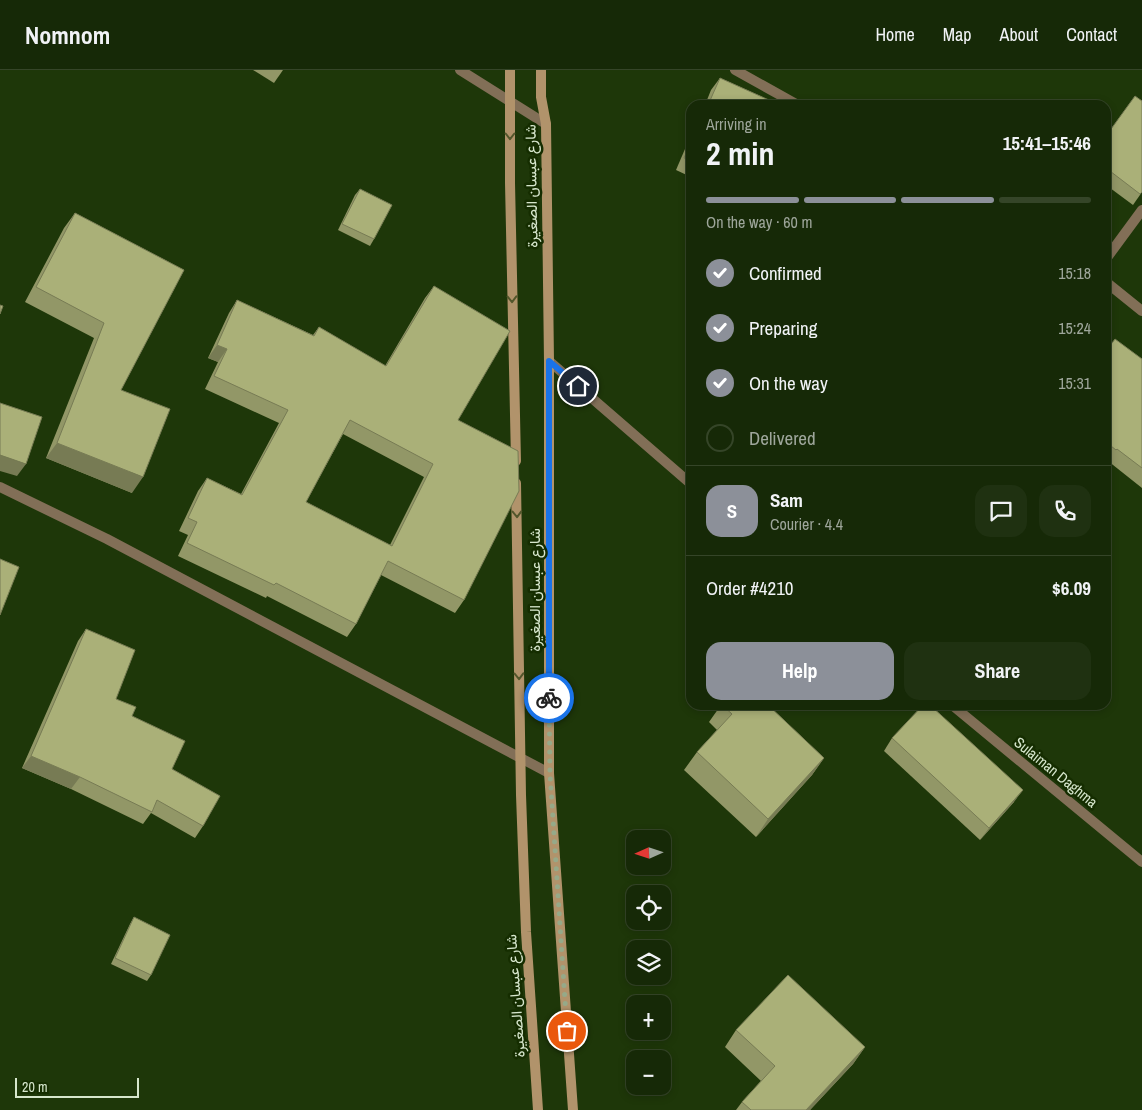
<!DOCTYPE html>
<html lang="en">
<head>
<meta charset="utf-8">
<style>
  :root { --surface:#162907; --page:#1f3111; --text:#f1f3f6; --muted:#9ea69b; --line:#354528; --accent:#8c9099 }
  body { margin:0; font-family:"Archivo Narrow",Vazirmatn,sans-serif; background:var(--page); color:var(--text); height:100vh; display:flex; flex-direction:column; font-size:19px; white-space:nowrap }
  * { box-sizing:border-box; margin:0 }
  p { font-size:16px; color:var(--muted) }
  .icon { flex:none; width:28px; height:28px; fill:none; stroke:currentColor; stroke-width:2; stroke-linecap:round; stroke-linejoin:round }
  .map { position:relative; flex:1; overflow:hidden }
  .details { position:absolute; left:686px; top:30px; width:425px; height:610px; display:flex; flex-direction:column; background:var(--surface); border-radius:15px; box-shadow:0 2px 8px #0003,0 0 0 1px var(--line) }
  .details>* { flex:none }
  .needle { width:32px; rotate:267deg }
  .fabs { position:absolute; left:626px; top:760px; display:grid; gap:10px }
  .fabs a { display:grid; place-items:center; width:45px; height:45px; border-radius:10px; background:var(--surface); box-shadow:0 2px 8px #0003,0 0 0 1px var(--line); font-size:25px }
  .scale { position:absolute; left:15px; bottom:12px; width:124px; box-sizing:border-box; padding-left:5px; border:2px solid #d6e6cc; border-top:0; font-size:14px; line-height:18px; white-space:nowrap; color:#d6e6cc; -webkit-text-stroke:4px #152d00; paint-order:stroke }
  .pin { position:absolute; display:grid; place-items:center; width:42px; height:42px; color:#fff; margin:-21px; border:2px solid #fff; border-radius:50%; box-shadow:0 1px 5px #0007 }
  .courier { position:absolute; display:grid; place-items:center; width:50px; height:50px; margin:-25px; border:4px solid #1a73e8; border-radius:50%; background:#fff; color:#222; box-shadow:0 1px 6px #0007 }
  .overview em { font-style:normal; font-weight:700 }
  .overview div { display:flex; flex-direction:column-reverse }
  .overview { display:flex; align-items:center; justify-content:space-between; height:85px; padding:0 20px }
  h1 { font-size:32px; font-weight:700; line-height:38px }
  .bar { display:grid; grid-template-columns:repeat(4,1fr); gap:8px 5px; align-content:center; height:60px; padding:0 20px }
  .bar i { height:6px; border-radius:4px; background:var(--line) }
  .bar .current { background:var(--accent) }
  .bar p { grid-column:span 4 }
  .line { display:flex; align-items:center; gap:12px; padding:0 20px; border-top:1px solid var(--line) }
  .line div { flex:1 }
  .round { display:grid; place-items:center; flex:none; width:52px; height:52px; border-radius:15px; background:var(--page) }
  ol { padding:0 20px; list-style:none }
  li { display:flex; align-items:center; gap:15px; height:55px }
  li p { margin-inline-start:auto }
  li .icon { padding:5px; border-radius:50%; background:var(--accent); color:#fff; stroke-width:4 }
  li:last-child { color:var(--muted) }
  li i { width:28px; height:28px; border:2px solid var(--line); border-radius:50% }
  .cta { display:flex; gap:10px; margin-top:auto; padding:10px 20px }
  .cta a { flex:1; height:58px; border-radius:15px; background:var(--accent); color:#fff; font-size:20px; font-weight:700; line-height:58px; text-align:center }
  .cta a+a { background:var(--page); color:var(--text) }
  header { display:flex; align-items:center; gap:30px; box-sizing:border-box; height:70px; padding:0 25px; background:var(--surface); border-bottom:1px solid var(--line) }
  header strong { font-size:24px }
  nav { display:flex; gap:28px; margin-inline-start:auto; font-size:18px }
  .map>svg:first-child { display:block }
</style>
</head>
<body>
<header>
<strong>Nomnom</strong>
<nav><a>Home</a><a>Map</a><a>About</a><a>Contact</a></nav>
</header>
<div class="map">
<svg width="1142" height="1040" viewBox="0 0 1142 1040">
  <rect width="100%" height="100%" fill="#1e3709"/>
  <g fill="none" stroke-linecap="round" stroke-linejoin="round">
    <!-- lane -->
    <g stroke="#826f57" stroke-width="10">
      <path d="M735,0L798,35"/>
      <path d="M1106,189L1142,140"/>
      <path d="M1106,212L1142,241"/>
      <path d="M0,417L107,469L549,703"/>
    </g>
    <!-- street -->
    <g stroke="#826f57" stroke-width="10">
      <path d="M460,0L546,54"/>
      <path d="M549,291L691,414"/>
      <path d="M952,635L1142,792"/>
    </g>
    <!-- secondary -->
    <g stroke="#b1936b" stroke-width="10">
      <path d="M510,0V113L516,391"/>
      <path d="M541,0V27L546,54L549,291V703L573,1040"/>
      <path d="M516,413L521,725L526,862L538,1040"/>
    </g>
  </g>
  <!-- wall -->
  <g fill="#929767" fill-rule="evenodd">
    <path d="M253,0H283L274,13Z"/>
    <path d="M720,8L780,35H705L711,20Z"/>
    <path d="M691,65V107L676,100Z"/>
    <path d="M1106,66L1142,122L1133,135L1106,115Z"/>
    <path d="M360,119L374,169L370,176L338,160L355,125Z"/>
    <path d="M75,143L184,200L121,320L132,423L46,388L94,268L25,232L64,158Z"/>
    <path d="M434,216L458,350L464,530L455,543L381,505L356,554L347,567L267,526L266,528L178,486L188,465L179,461L198,421L207,408L241,424L279,353L205,319L218,292L208,288L229,243L237,230L313,265L319,257L385,296L425,228ZM343,364L424,407L390,475L306,432Z"/>
    <path d="M1106,281L1142,289V418L1108,391L1107,392L1106,391Z"/>
    <path d="M86,559L116,629L132,646L172,699L203,756L195,768L151,743L143,754L71,719L22,698L78,571Z"/>
    <path d="M721,635H768L824,688L812,705L756,767L684,700L697,682L717,660L709,652Z"/>
    <path d="M892,668L1014,732L980,770L884,681Z"/>
    <path d="M134,847L151,905L147,911L111,894L130,854Z"/>
    <path d="M736,960L865,977L853,994L810,1040H736L742,1032L761,1011L725,977Z"/>
  </g>
  <!-- shaded-wall -->
  <g fill="#777b54">
    <path d="M217,275L227,279L218,292L208,288Z"/>
    <path d="M57,373L143,407L132,423L46,388Z"/>
    <path d="M0,385L26,394L17,406L0,401Z"/>
    <path d="M31,686L80,707L71,719L22,698Z"/>
    <path d="M824,688L812,705L756,767L768,749Z"/>
    <path d="M1023,720L1014,732L980,770L989,758Z"/>
    <path d="M865,977L853,994L810,1040H806Z"/>
  </g>
  <!-- building -->
  <g fill="#aab078" stroke="#777b54" fill-rule="evenodd">
    <path d="M720,8L780,35H708Z"/>
    <path d="M1135,26L1142,31V122L1140,124L1106,98V66Z"/>
    <path d="M691,72V91L684,88Z"/>
    <path d="M360,119L392,135L374,169L342,154Z"/>
    <path d="M75,143L184,200L121,320L170,339L143,407L57,373L104,253L36,217Z"/>
    <path d="M434,216L510,261L458,350L518,381L519,421L464,530L388,491L356,554L276,513L274,515L187,473L197,452L188,448L207,408L242,425L288,340L214,306L227,279L217,275L237,230L314,266L319,257L386,296ZM350,350L433,394L392,476L306,432Z"/>
    <path d="M0,235L3,236L0,244Z"/>
    <path d="M1115,269L1142,289V398L1117,379L1116,380L1106,372V281Z"/>
    <path d="M0,333L42,347L26,394L0,385Z"/>
    <path d="M0,489L19,497L0,545Z"/>
    <path d="M86,559L135,580L116,629L136,637L132,646L185,671L172,699L220,726L203,756L157,730L152,742L80,707L31,686Z"/>
    <path d="M722,635H768L824,688L768,749L697,682L732,644Z"/>
    <path d="M923,635H930L1023,720L989,758L892,668Z"/>
    <path d="M134,847L170,865L151,905L115,888Z"/>
    <path d="M788,905L865,977L806,1040H751L742,1032L775,996L736,960Z"/>
  </g>
  <!-- one-way arrows -->
  <defs><path id="oneway-chevron" d="M-2-3.5L2.5 0L-2 3.5" fill="none" stroke-width="1.6" stroke-linecap="round" stroke-linejoin="round" transform="scale(1.25)"/></defs>
  <g stroke="#53562b">
    <use href="#oneway-chevron" transform="translate(510 66) rotate(90)"/>
    <use href="#oneway-chevron" transform="translate(512 229) rotate(89)"/>
    <use href="#oneway-chevron" transform="translate(517 444) rotate(89)"/>
    <use href="#oneway-chevron" transform="translate(519 606) rotate(89)"/>
  </g>
  <g fill="none" stroke-linecap="round" stroke-linejoin="round">
    <!-- done -->
    <path stroke="#96a988" stroke-width="5" stroke-dasharray="0 9" d="M549,628L550,703L567,961"/>
    <!-- route -->
    <path stroke="#1a73e8" stroke-width="6" d="M549,628V291L578,316"/>
  </g>
  <g text-anchor="middle" dominant-baseline="central" stroke-width="5" stroke-linejoin="round" paint-order="stroke">
    <!-- street labels -->
    <g font-size="15" fill="#d6e6cc" stroke="#152d00">
      <text transform="translate(531 116) rotate(-91)">شارع عبسان الصغيرة</text>
      <text transform="translate(534 520) rotate(-90)">شارع عبسان الصغيرة</text>
      <text transform="translate(1056 702) rotate(39)">Sulaiman Daghma</text>
      <text transform="translate(515 926) rotate(-94)">شارع عبسان الصغيرة</text>
    </g>
  </g>
</svg>
<div class="fabs">
<a><svg class="needle" viewBox="-14 -14 28 28"><path d="M0-13l5 13h-10z" fill="#e53935"/><path d="M0 13l5-13h-10z" fill="#9ea69b"/></svg></a>
<a><svg class="icon" aria-label="locate" viewBox="0 0 24 24"><circle cx="12" cy="12" r="6"/><path d="M12 2v4M12 18v4M2 12h4M18 12h4"/></svg></a>
<a><svg class="icon" aria-label="layers" viewBox="0 0 24 24"><path d="M12 4l9 5-9 5-9-5zM3 14l9 5 9-5"/></svg></a>
<a>+</a>
<a>−</a>
</div>
<div class="scale">20 m</div>
<div class="pin" style="left:567px;top:961px;background:#ea580c"><svg class="icon" aria-label="bag" viewBox="0 0 24 24"><path d="M5 8h14l-1 12H6zM9 8a3 3 0 0 1 6 0"/></svg></div>
<div class="pin" style="left:578px;top:316px;background:#1f2937"><svg class="icon" aria-label="home" viewBox="0 0 24 24"><path d="M3 11l9-7 9 7M6 9v11h12V9"/></svg></div>
<div class="courier" style="left:549px;top:628px"><svg class="icon" aria-label="bike" viewBox="0 0 24 24"><circle cx="6" cy="16" r="4"/><circle cx="18" cy="16" r="4"/><path d="M6 16l4-8h5l3 8M10 8l3 8H6M13 5h3"/></svg></div>
<section class="details">
<div class="overview"><div><h1>2 min</h1><p>Arriving in</p></div><em>15:41–15:46</em></div>
<div class="bar"><i class="current"></i><i class="current"></i><i class="current"></i><i></i><p>On the way · 60 m</p></div>
<ol>
<li><svg class="icon" aria-label="check" viewBox="0 0 24 24"><path d="M5 12l5 5 9-10"/></svg>Confirmed<p>15:18</p></li>
<li><svg class="icon" aria-label="check" viewBox="0 0 24 24"><path d="M5 12l5 5 9-10"/></svg>Preparing<p>15:24</p></li>
<li><svg class="icon" aria-label="check" viewBox="0 0 24 24"><path d="M5 12l5 5 9-10"/></svg>On the way<p>15:31</p></li>
<li><i></i>Delivered</li>
</ol>
<div class="line" style="height:90px"><b class="round" style="background:var(--accent);color:#fff">S</b><div><b>Sam</b><p>Courier · 4.4</p></div><a class="round"><svg class="icon" aria-label="chat" viewBox="0 0 24 24"><path d="M4 5h16v11H9l-5 4z"/></svg></a><a class="round"><svg class="icon" aria-label="phone" viewBox="0 0 24 24"><path d="M5 4h4l2 5-3 2q2 4 5 5l2-3 5 2v4C11 20 4 13 5 4z"/></svg></a></div>
<div class="line" style="height:65px"><div>Order #4210</div><b>$6.09</b></div>
<div class="cta"><a>Help</a><a>Share</a></div>
</section>
</div>
</body>
</html>
